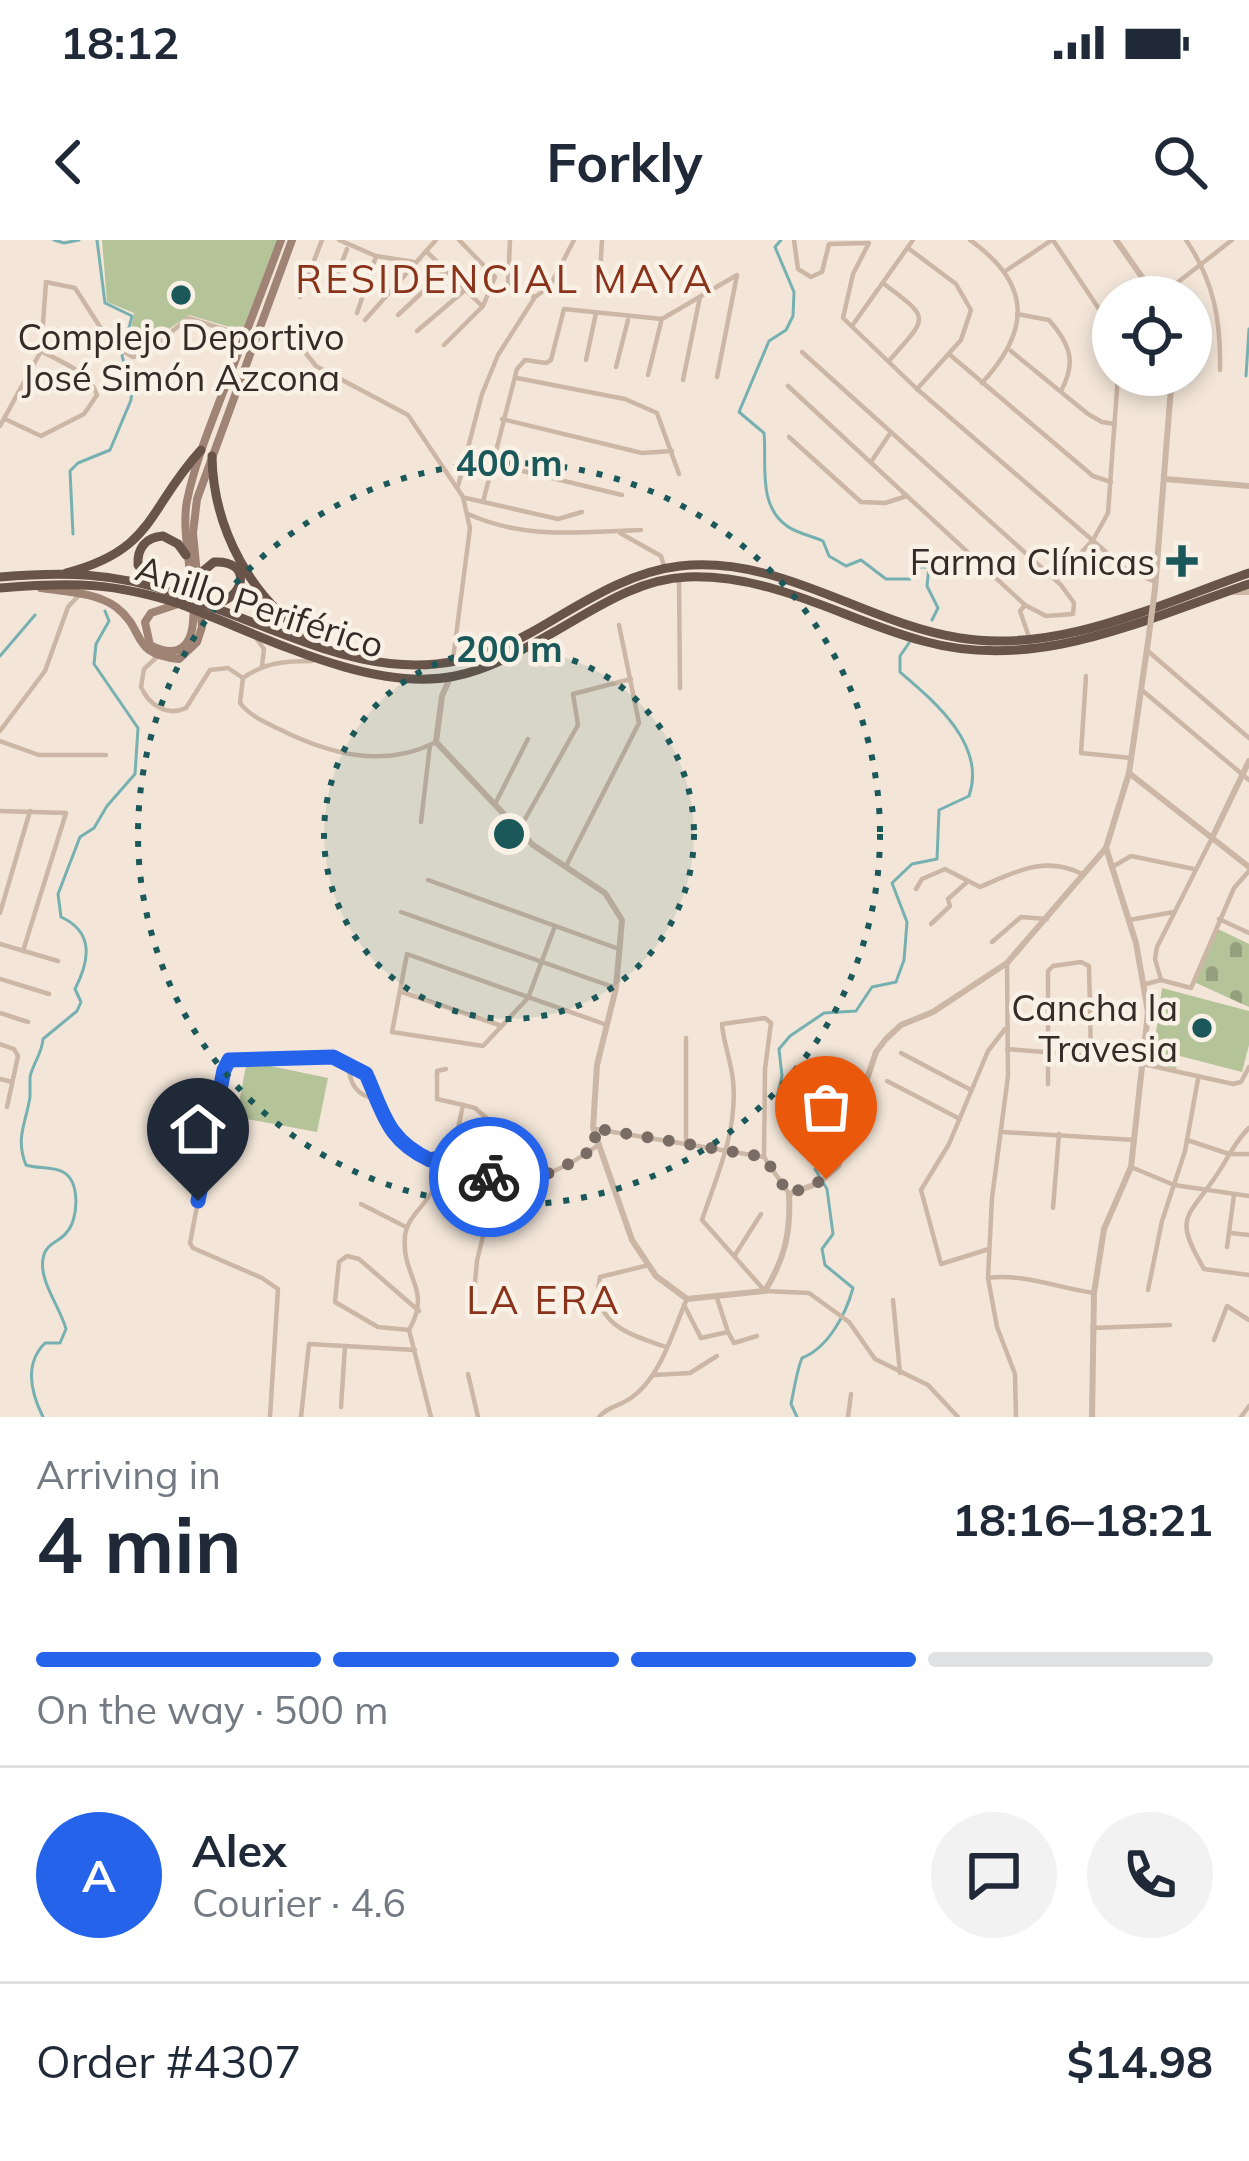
<!DOCTYPE html>
<html lang="en">
<head>
<meta charset="utf-8">
<style>
  :root { --surface:#fff; --page:#f2f2f3; --text:#1f2937; --muted:#747a83; --line:#e0e1e3; --accent:#2563eb }
  body { margin:0; font-family:Mulish,sans-serif; background:var(--page); color:var(--text); height:100vh; display:flex; flex-direction:column; font-size:45px; white-space:nowrap }
  * { box-sizing:border-box; margin:0 }
  p { font-size:39px; color:var(--muted) }
  .icon { flex:none; width:66px; height:66px; fill:none; stroke:currentColor; stroke-width:2; stroke-linecap:round; stroke-linejoin:round }
  .map { position:relative; height:1177px; overflow:hidden }
  .side { display:flex; flex-direction:column; background:var(--surface); flex:1 }
  .side>* { flex:none }
  .buttons { position:absolute; left:1092px; top:36px; display:grid; gap:24px }
  .buttons a { display:grid; place-items:center; width:120px; height:120px; border-radius:50%; background:var(--surface); box-shadow:0 6px 18px #0003; font-size:60px }
  .pin { position:absolute; display:grid; place-items:center; width:102px; height:102px; color:#fff; margin:-123px -51px; border-radius:50% 50% 50% 0; rotate:-45deg; box-shadow:0 0 12px #0007 }
  .pin .icon { rotate:45deg }
  .courier { position:absolute; display:grid; place-items:center; width:120px; height:120px; margin:-60px; border:9px solid #2563eb; border-radius:50%; background:#fff; color:#222; box-shadow:0 3px 15px #0007 }
  .overview em { font-style:normal; font-weight:700 }
  .overview div { display:flex; flex-direction:column-reverse }
  .overview { display:flex; align-items:center; justify-content:space-between; height:204px; padding:0 36px }
  h1 { font-size:78px; font-weight:700; line-height:90px }
  .bar { display:grid; grid-template-columns:repeat(4,1fr); gap:18px 12px; align-content:center; height:144px; padding:0 36px }
  .bar i { height:15px; border-radius:9px; background:var(--line) }
  .bar .on { background:var(--accent) }
  .bar p { grid-column:span 4 }
  .line { display:flex; align-items:center; gap:30px; padding:0 36px; border-top:3px solid var(--line) }
  .line div { flex:1 }
  .round { display:grid; place-items:center; flex:none; width:126px; height:126px; border-radius:63px; background:var(--page) }
  .status { display:flex; justify-content:space-between; align-items:center; height:84px; padding:0 60px; background:var(--surface); direction:ltr }
  .status svg { height:33px; fill:currentColor }
  header { display:flex; justify-content:space-between; align-items:center; height:156px; padding:0 36px; background:var(--surface); font-size:54px; font-weight:700 }
  .map>svg:first-child { display:block }
</style>
</head>
<body>
<div class="status"><b>18:12</b><svg viewBox="0 0 49 12"><path d="M0 12V9h3v3zM5 12V6h3v6zM10 12V3h3v9zM15 12V0h3v12zM26 1h20v11H26zM47 4h2v5h-2z"/></svg></div>
<header><svg class="icon" aria-label="back" viewBox="0 0 24 24"><path d="M15 5l-7 7 7 7"/></svg>Forkly<svg class="icon" aria-label="search" viewBox="0 0 24 24"><circle cx="10" cy="10" r="6"/><path d="M15 15l6 6"/></svg></header>
<div class="map">
<svg width="1249" height="1177" viewBox="0 0 1249 1177">
  <defs>
    <pattern id="cemetery-stones" width="16" height="16" patternUnits="userSpaceOnUse" patternTransform="scale(3)"><rect width="16" height="16" fill="#b5c399"/><path d="M2 7V4a2 2 0 0 1 4 0v3zM10 15v-3a2 2 0 0 1 4 0v3z" fill="#949f7d"/></pattern>
  </defs>
  <rect width="100%" height="100%" fill="#f3e6d9"/>
  <!-- green -->
  <g fill="#b5c399">
    <path d="M102,0H277L243,91L189,75L136,112L127,111L134,73L107,62Z"/>
    <path d="M1162,748L1249,771V805L1242,832L1180,816L1176,829L1152,823Z"/>
    <path d="M247,821L328,838L317,892L236,877Z"/>
  </g>
  <!-- cemetery -->
  <path fill="url(#cemetery-stones)" d="M1216,688L1249,704V767L1194,742Z"/>
  <g fill="none" stroke-linecap="round" stroke-linejoin="round">
    <!-- stream -->
    <g stroke="#77b0b1" stroke-width="3">
      <path d="M54,0L64,3L79,0"/>
      <path d="M781,0L775,7L794,52L793,76L786,90L769,101L739,172L764,193C767,223 757,265 787,286C796,293 812,296 823,301L829,316L846,326L861,320L886,339H910L920,327H929L927,346L938,368L932,380"/>
      <path d="M1246,136L1249,89"/>
      <path d="M73,294L70,231L78,223L110,210L131,160L132,148L122,116L132,76L105,63L97,0"/>
      <path d="M0,416L35,375"/>
      <path d="M43,1177C31,1153 24,1124 45,1103H60L66,1089C60,1067 39,1041 43,1019C45,1003 59,1003 67,992C79,978 80,941 63,932C52,926 37,929 26,925C15,898 26,883 30,857C30,854 30,840 30,837C33,823 42,814 43,799L77,771L81,762L75,749C90,720 94,692 61,677L58,654L80,597L94,588L107,566L135,534L138,488L94,424L96,404L109,381L105,371"/>
      <path d="M797,1177L791,1164C794,1150 797,1130 802,1118C828,1108 846,1074 853,1048L825,1025L822,1009L833,994L827,949L815,929L831,922V917L802,884L782,872L777,857L782,836L779,809L790,796L824,773L856,771L872,747L896,742L904,720L907,682L892,643L912,624L937,619L939,570L969,556C987,505 934,461 900,432V416L909,403"/>
    </g>
    <!-- minor -->
    <g stroke="#ccb6a5" stroke-width="4.5">
      <path d="M339,0L376,16L414,22"/>
      <path d="M510,0L508,44L533,56"/>
      <path d="M794,0L798,29L811,37L822,32L829,4L869,3L853,34L843,78L917,149L1127,330L1153,341"/>
      <path d="M970,0C1032,44 1031,90 982,143"/>
      <path d="M1053,0L1113,90"/>
      <path d="M1186,0C1214,41 1221,81 1220,130"/>
      <path d="M908,8L956,44L971,70L961,100L917,149"/>
      <path d="M426,11L482,66"/>
      <path d="M1004,32L1052,0"/>
      <path d="M883,43C932,80 928,76 889,121"/>
      <path d="M599,50L602,0"/>
      <path d="M330,54L347,9"/>
      <path d="M300,57L322,0"/>
      <path d="M1159,57L1232,0"/>
      <path d="M357,73L376,16"/>
      <path d="M1017,74L1049,80C1070,104 1077,122 1061,151"/>
      <path d="M398,75L445,31"/>
      <path d="M365,80L436,0"/>
      <path d="M852,86L913,0"/>
      <path d="M417,91L465,50"/>
      <path d="M444,105L483,66L495,37L459,0"/>
      <path d="M1011,111L1088,174L1102,182L1115,184"/>
      <path d="M949,114L1093,236L1111,242"/>
      <path d="M586,120L596,73"/>
      <path d="M616,127L628,80"/>
      <path d="M648,135L661,82"/>
      <path d="M517,138L625,159L657,173L679,234"/>
      <path d="M683,140L700,57"/>
      <path d="M788,146L1025,365L1046,376L1073,374L1074,363L1061,345L802,112"/>
      <path d="M5,179L41,196L84,174L97,155C90,132 61,122 41,111"/>
      <path d="M502,179L642,213L672,211"/>
      <path d="M0,186L41,111L46,42L75,48L111,104L133,117L146,113L188,78L256,99L278,93L292,96L316,126L408,175L463,257L470,288L453,419"/>
      <path d="M789,197L861,262L885,263L907,256"/>
      <path d="M871,222L891,192"/>
      <path d="M494,224L622,255"/>
      <path d="M458,246L482,154L498,115L535,57L550,46L574,0"/>
      <path d="M466,258L558,279L582,272"/>
      <path d="M483,262L517,129L525,120L546,123L551,120L564,69L662,79L737,35L717,137"/>
      <path d="M468,274C526,300 579,292 641,290"/>
      <path d="M620,293L661,316L665,329"/>
      <path d="M679,337L680,448"/>
      <path d="M1056,340L1093,300L1108,273L1118,135"/>
      <path d="M1025,365L1020,371L1029,397"/>
      <path d="M256,398L264,409L262,426"/>
      <path d="M1149,412L1249,498"/>
      <path d="M158,416L144,429L141,447C149,465 167,477 186,468L210,430L228,428L243,438"/>
      <path d="M312,421C286,421 265,422 243,438L240,463C250,476 265,482 279,489C329,514 383,529 436,502"/>
      <path d="M1086,436L1081,513L1131,518"/>
      <path d="M1143,451L1249,540"/>
      <path d="M0,491L45,431L68,367L80,354"/>
      <path d="M0,501L39,515H106"/>
      <path d="M496,562L528,499"/>
      <path d="M0,571L66,573L23,711"/>
      <path d="M421,582L430,505"/>
      <path d="M520,588L578,485L573,454L631,439"/>
      <path d="M566,626L639,483L619,385"/>
      <path d="M1114,626L1131,616L1194,629"/>
      <path d="M428,640L619,709"/>
      <path d="M916,649L922,639L945,629L980,647C1015,632 1045,615 1082,634"/>
      <path d="M401,672L616,748"/>
      <path d="M0,673L30,571"/>
      <path d="M1219,679L1249,693"/>
      <path d="M1129,680L1174,672"/>
      <path d="M931,684L950,666L948,659L966,643"/>
      <path d="M555,686L528,758L483,806L392,792L407,714L607,785"/>
      <path d="M992,702L1021,677L1047,679"/>
      <path d="M0,704L58,721"/>
      <path d="M1007,723L1008,836L992,958L988,1038L997,1087L1015,1134L1016,1177"/>
      <path d="M0,739L49,754"/>
      <path d="M1161,740L1191,748L1234,648L1249,631"/>
      <path d="M1146,744L1161,740L1155,719L1157,707L1213,596"/>
      <path d="M402,752L499,785"/>
      <path d="M0,773L28,782"/>
      <path d="M686,798V901"/>
      <path d="M0,804L14,809L18,816L7,867"/>
      <path d="M1007,809L1143,820"/>
      <path d="M901,813L971,850"/>
      <path d="M348,824C350,844 356,856 377,859"/>
      <path d="M1143,824L1233,844L1241,842L1249,827"/>
      <path d="M446,829L437,831V859L463,865L453,912"/>
      <path d="M0,839L12,842"/>
      <path d="M887,841L960,879"/>
      <path d="M1048,844V731L1053,726L1081,722L1089,726L1091,816"/>
      <path d="M463,865L475,868L492,883"/>
      <path d="M1249,888C1235,901 1227,920 1216,936C1187,979 1173,976 1204,1029L1249,1035"/>
      <path d="M595,889L764,917L789,954"/>
      <path d="M1003,892L1135,900"/>
      <path d="M1187,900L1229,914H1249"/>
      <path d="M764,917L765,829L771,783L765,778L722,784C723,801 731,821 733,840C738,891 717,935 702,980L765,1051L809,1053L849,1082L875,1119L928,1145L958,1177"/>
      <path d="M1131,927L1174,945L1249,956"/>
      <path d="M361,964L406,987"/>
      <path d="M1053,968L1059,894"/>
      <path d="M1231,993L1249,995"/>
      <path d="M1227,1007L1234,955"/>
      <path d="M989,1009L941,1024L921,950L949,904L988,811L1005,789"/>
      <path d="M735,1015L761,974"/>
      <path d="M649,1025L600,1037C590,1084 631,1095 666,1107"/>
      <path d="M988,1038C1021,1033 1059,1048 1094,1053"/>
      <path d="M1148,1050L1162,981L1185,911L1198,839"/>
      <path d="M716,1055L728,1092"/>
      <path d="M893,1060L900,1133"/>
      <path d="M473,1064L477,1021L495,945"/>
      <path d="M684,1065L701,1098L728,1092L734,1103L757,1096"/>
      <path d="M1092,1088L1170,1085"/>
      <path d="M409,1090L378,1087L335,1062L339,1022L347,1016L359,1019L419,1071"/>
      <path d="M1214,1100L1227,1066L1249,1080"/>
      <path d="M468,1134L478,1177"/>
      <path d="M654,1135L690,1133L717,1116"/>
      <path d="M341,1167L345,1106"/>
      <path d="M270,1177L278,1049L262,1038L193,1008L190,1003L223,830L229,820L333,817L348,824L366,834L388,889L399,901L430,920L453,912L464,914L495,945C538,940 562,931 597,906"/>
      <path d="M301,1177L309,1104L415,1110"/>
      <path d="M431,1177L409,1090C433,1048 401,1038 405,996C407,976 427,965 435,946C439,938 439,927 441,917"/>
      <path d="M599,1177C608,1166 620,1166 631,1158C662,1136 672,1092 687,1059"/>
      <path d="M848,1177L851,1154"/>
      <path d="M1241,1177L1249,1166"/>
    </g>
    <!-- tertiary -->
    <g stroke="#ccb6a5" stroke-width="6">
      <path d="M1116,0L1156,57"/>
      <path d="M1165,239L1249,246"/>
      <path d="M1155,349L1172,135"/>
      <path d="M1234,352H1249"/>
      <path d="M450,438L442,456L436,502L533,605L605,653L622,680L616,748L597,825L593,888L632,1000L656,1036L687,1059L765,1051C785,1018 791,992 789,954L819,943L838,926L876,812L886,799L901,785L933,772L1007,723L1106,608"/>
      <path d="M1129,533L1249,627"/>
      <path d="M1213,596L1249,521"/>
      <path d="M1092,1177L1094,1053L1104,989L1131,927L1148,772L1136,703L1106,608L1129,533L1148,402"/>
    </g>
    <!-- secondary -->
    <g stroke="#9f8476" stroke-width="8">
      <path d="M41,348C66,352 95,352 116,367C147,391 129,414 179,419L197,402L202,387L193,293L197,259L292,0"/>
      <path d="M178,364L151,373L145,382L150,405C164,412 181,416 189,399C203,370 179,300 187,261C195,222 211,184 225,147C244,98 263,49 281,0"/>
    </g>
    <!-- trunk -->
    <g stroke="#69544a" stroke-width="9">
      <path d="M212,216C213,288 252,363 315,399"/>
      <path d="M66,333C155,310 147,269 201,210"/>
      <path d="M0,337C62,332 117,332 176,354"/>
      <path d="M196,337L214,322C252,320 247,357 213,365"/>
      <path d="M150,341L138,325C137,308 146,297 163,296L178,304L186,315"/>
      <path d="M0,348C72,342 114,342 183,365"/>
      <path d="M204,364C323,407 410,461 532,392C578,366 626,332 680,326C781,315 864,383 960,398C1059,414 1157,365 1249,333"/>
      <path d="M210,376C279,404 378,452 455,436C491,429 522,410 554,392C596,368 638,339 687,337C774,334 842,379 923,401C1037,433 1142,380 1249,344"/>
    </g>
    <!-- tertiary-bridge -->
    <path stroke="#ccb6a5" stroke-width="6" d="M1148,402L1155,349"/>
    <!-- trunk-bridge -->
    <g stroke="#69544a" stroke-width="9">
      <path d="M176,354L204,364"/>
      <path d="M183,365L210,376"/>
    </g>
  </g>
  <g fill="none" stroke-linecap="round" stroke-linejoin="round">
    <!-- done -->
    <path stroke="#796c65" stroke-width="12" stroke-dasharray="0 21.6" d="M489,937L495,945C538,940 562,931 597,906L593,888L764,917L789,954L826,939"/>
    <!-- route -->
    <path stroke="#2563eb" stroke-width="15" d="M198,961L224,830L229,820L333,817L366,834C384,874 387,900 430,920C461,912 466,910 489,937"/>
  </g>
  <!-- distance rings -->
  <circle cx="509" cy="594" r="185" fill="#1a585a" fill-opacity=".12"/>
  <g fill="none" stroke="#1a585a" stroke-width="6" stroke-dasharray="6 12">
    <circle cx="509" cy="594" r="185"/>
    <circle cx="509" cy="594" r="371"/>
  </g>
  <!-- markers -->
  <g fill="#1a585a" stroke="#faf1e6" stroke-width="4.5">
    <circle cx="181" cy="55" r="12"/>
    <path d="M1176 303h12v12h12v12h-12v12h-12v-12h-12v-12h12z"/>
    <circle cx="1202" cy="788" r="12"/>
  </g>
  <g text-anchor="middle" dominant-baseline="central" stroke-width="9" stroke-linejoin="round" paint-order="stroke">
    <!-- poi labels -->
    <g font-size="36" fill="#372b27" stroke="#faf1e6" text-anchor="end">
      <text x="181" y="96" text-anchor="middle">Complejo Deportivo<tspan x="181" dy="41">José Simón Azcona</tspan></text>
      <text x="1155" y="321">Farma Clínicas</text>
      <text x="1178" y="767">Cancha la<tspan x="1178" dy="41">Travesia</tspan></text>
    </g>
    <!-- street labels -->
    <g font-size="36" fill="#372b27" stroke="#faf1e6">
      <text transform="translate(260 366) rotate(18)">Anillo Periférico</text>
    </g>
    <!-- neighbourhood labels -->
    <g font-size="39" letter-spacing="3" fill="#8a331b" stroke="#faf1e6">
      <text x="505" y="38">RESIDENCIAL MAYA</text>
      <text x="544" y="1059">LA ERA</text>
    </g>
  </g>
  <circle cx="509" cy="594" r="18" fill="#1a585a" stroke="#faf1e6" stroke-width="6"/>
  <g font-size="36" text-anchor="middle" font-weight="bold" fill="#1a585a" stroke="#faf1e6" stroke-width="9" stroke-linejoin="round" paint-order="stroke">
    <text x="509" y="236">400 m</text>
    <text x="509" y="422">200 m</text>
  </g>
</svg>
<div class="buttons">
<a><svg class="icon" aria-label="locate" viewBox="0 0 24 24"><circle cx="12" cy="12" r="6"/><path d="M12 2v4M12 18v4M2 12h4M18 12h4"/></svg></a>
</div>
<div class="pin" style="left:826px;top:939px;background:#ea580c"><svg class="icon" aria-label="bag" viewBox="0 0 24 24"><path d="M5 8h14l-1 12H6zM9 8a3 3 0 0 1 6 0"/></svg></div>
<div class="pin" style="left:198px;top:961px;background:#1f2937"><svg class="icon" aria-label="home" viewBox="0 0 24 24"><path d="M3 11l9-7 9 7M6 9v11h12V9"/></svg></div>
<div class="courier" style="left:489px;top:937px"><svg class="icon" aria-label="bike" viewBox="0 0 24 24"><circle cx="6" cy="16" r="4"/><circle cx="18" cy="16" r="4"/><path d="M6 16l4-8h5l3 8M10 8l3 8H6M13 5h3"/></svg></div>
</div>
<section class="side">
<div class="overview"><div><h1>4 min</h1><p>Arriving in</p></div><em>18:16–18:21</em></div>
<div class="bar"><i class="on"></i><i class="on"></i><i class="on"></i><i></i><p>On the way · 500 m</p></div>
<div class="line" style="height:216px"><b class="round" style="background:var(--accent);color:#fff">A</b><div><b>Alex</b><p>Courier · 4.6</p></div><a class="round"><svg class="icon" aria-label="chat" viewBox="0 0 24 24"><path d="M4 5h16v11H9l-5 4z"/></svg></a><a class="round"><svg class="icon" aria-label="phone" viewBox="0 0 24 24"><path d="M5 4h4l2 5-3 2q2 4 5 5l2-3 5 2v4C11 20 4 13 5 4z"/></svg></a></div>
<div class="line" style="height:156px"><div>Order #4307</div><b>$14.98</b></div>
</section>
</body>
</html>
